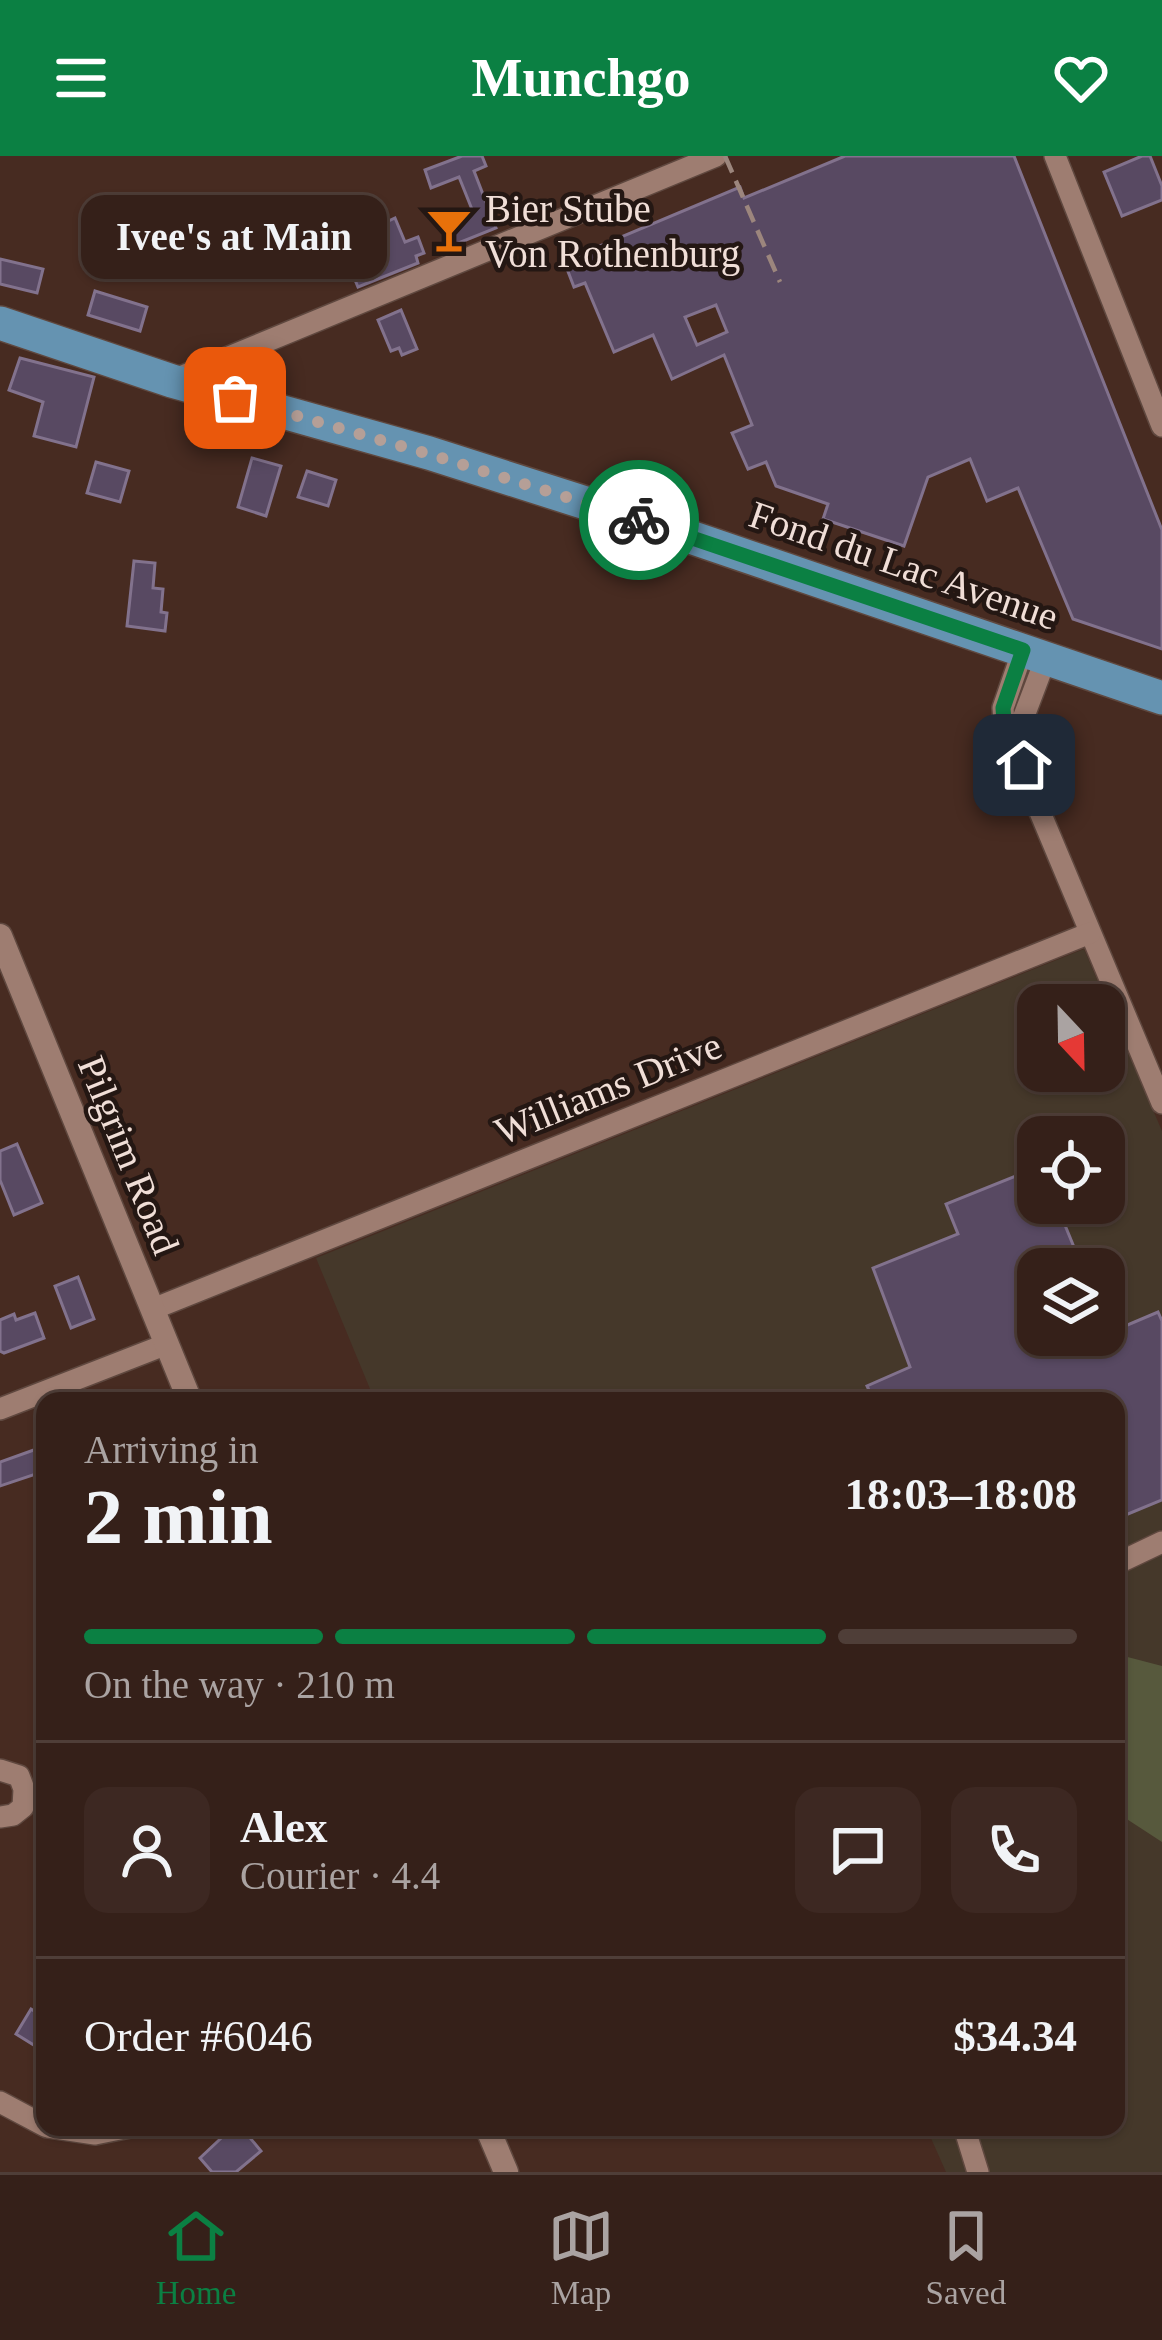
<!DOCTYPE html>
<html lang="en">
<head>
<meta charset="utf-8">
<style>
  :root { --surface:#352019; --page:#3d2822; --text:#f1f3f6; --muted:#aaa3a2; --line:#4f3e38; --accent:#0b8043 }
  body { margin:0; font-family:Georgia,serif; background:var(--page); color:var(--text); height:100vh; display:flex; flex-direction:column; font-size:45px; white-space:nowrap }
  * { box-sizing:border-box; margin:0 }
  p { font-size:39px; color:var(--muted) }
  .icon { flex:none; width:66px; height:66px; fill:none; stroke:currentColor; stroke-width:2; stroke-linecap:round; stroke-linejoin:round }
  .map { position:relative; flex:1; overflow:hidden }
  .sheet { position:absolute; left:36px; top:1236px; width:1089px; height:744px; display:flex; flex-direction:column; background:var(--surface); border-radius:24px; box-shadow:0 3px 9px #0004,0 0 0 3px var(--line) }
  .sheet>* { flex:none }
  .needle { width:78px; rotate:158deg }
  .tools { position:absolute; left:1017px; top:828px; display:grid; gap:24px }
  .tools a { display:grid; place-items:center; width:108px; height:108px; border-radius:24px; background:var(--surface); box-shadow:0 3px 9px #0004,0 0 0 3px var(--line); font-size:60px }
  .pin { position:absolute; display:grid; place-items:center; width:102px; height:102px; color:#fff; margin:-51px; border-radius:24px; box-shadow:0 6px 18px #0006 }
  .courier { position:absolute; display:grid; place-items:center; width:120px; height:120px; margin:-60px; border:9px solid #0b8043; border-radius:50%; background:#fff; color:#222; box-shadow:0 3px 15px #0007 }
  .bubble { position:absolute; height:84px; border-radius:24px; background:var(--surface); box-shadow:0 3px 9px #0004,0 0 0 3px var(--line); font-size:39px; font-weight:800; line-height:84px; text-align:center }
  .headline em { font-style:normal; font-weight:800 }
  .headline div { display:flex; flex-direction:column-reverse }
  .headline { display:flex; align-items:center; justify-content:space-between; height:204px; padding:0 48px }
  h1 { font-size:78px; font-weight:800; line-height:90px }
  .bar { display:grid; grid-template-columns:repeat(4,1fr); gap:18px 12px; align-content:center; height:144px; padding:0 48px }
  .bar i { height:15px; border-radius:9px; background:var(--line) }
  .bar .on { background:var(--accent) }
  .bar p { grid-column:span 4 }
  .line { display:flex; align-items:center; gap:30px; padding:0 48px; border-top:3px solid var(--line) }
  .line div { flex:1 }
  .round { display:grid; place-items:center; flex:none; width:126px; height:126px; border-radius:24px; background:var(--page) }
  header { display:flex; justify-content:space-between; align-items:center; height:156px; padding:0 48px; background:var(--accent); color:#fff; font-size:54px; font-weight:800 }
  .tabs { display:flex; justify-content:space-around; align-items:center; height:168px; border-top:3px solid var(--line); background:var(--surface); font-size:33px; color:var(--muted) }
  .tabs a { display:grid; justify-items:center; gap:6px }
  .tabs .on { color:var(--accent) }
  .map>svg:first-child { display:block }
</style>
</head>
<body>
<header><svg class="icon" aria-label="menu" viewBox="0 0 24 24"><path d="M4 6h16M4 12h16M4 18h16"/></svg>Munchgo<svg class="icon" aria-label="heart" viewBox="0 0 24 24"><path d="M12 20l-8-8c-3-5 5-10 8-4 3-6 11-1 8 4z"/></svg></header>
<div class="map">
<svg width="1162" height="2016" viewBox="0 0 1162 2016">
  <rect width="100%" height="100%" fill="#472b21"/>
  <!-- education -->
  <path fill="#45382a" fill-rule="evenodd" d="M1084,793L1162,975V2016H946L926,1971H1116V1245H375L316,1102ZM1038,849H1104V915H1038ZM1038,981H1104V1047H1038ZM1038,1113H1104V1179H1038Z"/>
  <!-- pitch -->
  <path fill="#57593d" d="M1116,1498L1162,1510V1686L1116,1656Z"/>
  <!-- building -->
  <g fill="#584962" stroke="#82728d" stroke-width="3" fill-rule="evenodd">
    <path d="M462,0H482L486,10L474,15L496,72L451,90L442,69L473,56L459,21L431,32L425,14Z"/>
    <path d="M845,0H1014L1162,374V493L1073,463L1018,332L987,345L970,303L928,321L904,390L823,363L828,348L776,330L766,306L748,313L732,277L752,269L724,199L672,223L653,179L614,196L585,127L574,131L564,105L740,31L744,42ZM716,149L727,176L697,189L685,161Z"/>
    <path d="M1142,0H1150L1162,30V44L1122,60L1104,16Z"/>
    <path d="M395,62L405,86L418,81L424,97L416,100L418,107L358,131L342,93L379,77L376,71Z"/>
    <path d="M0,103L43,113L37,137L0,128Z"/>
    <path d="M95,135L147,151L140,175L88,159Z"/>
    <path d="M401,154L417,193L402,199L399,192L391,195L378,164Z"/>
    <path d="M20,202L94,221L76,291L34,280L43,246L9,234Z"/>
    <path d="M252,302L281,310L266,360L238,351Z"/>
    <path d="M96,306L129,315L120,346L87,337Z"/>
    <path d="M307,315L336,324L328,350L298,341Z"/>
    <path d="M134,405L155,407L153,432L163,433L161,456L167,457L165,475L127,470Z"/>
    <path d="M17,988L42,1047L14,1059L0,1024V995Z"/>
    <path d="M1038,1011V1047L1084,1048L1060,1057L1083,1113H1038V1179H1104L1158,1156L1162,1165V1344L1116,1363V1245H874L867,1230L910,1211L873,1112L958,1078L946,1048Z"/>
    <path d="M78,1121L94,1163L71,1172L55,1130Z"/>
    <path d="M35,1157L44,1182L4,1197L0,1195V1164L14,1158L16,1164Z"/>
    <path d="M45,1290V1315L0,1330V1306Z"/>
    <path d="M31,1853L45,1862V1896L16,1878Z"/>
    <path d="M233,1971H241L261,1995L236,2016H212L200,2002Z"/>
  </g>
  <g fill="none" stroke-linecap="round" stroke-linejoin="round">
    <!-- minor casing -->
    <g stroke="#5f483f" stroke-width="24">
      <g id="minor">
        <path d="M1055,0L1162,270"/>
        <path d="M173,224L716,0"/>
        <path d="M1023,494L1003,552L1004,566L1016,581L1037,649L1162,947"/>
        <path d="M1016,581L1046,502"/>
        <path d="M153,1153L1090,777"/>
        <path d="M0,1253L167,1188"/>
        <path d="M1116,1408L1162,1386"/>
        <path d="M0,1614L19,1620L24,1633L23,1651L13,1659L0,1661"/>
        <path d="M0,1946L45,1970"/>
        <path d="M48,1971L95,1978L130,1971"/>
        <path d="M964,1971L978,2016"/>
      </g>
    </g>
    <!-- tertiary casing -->
    <g stroke="#5f483f" stroke-width="27">
      <g id="tertiary">
        <path d="M0,780L190,1245"/>
        <path d="M487,1971L506,2016"/>
      </g>
    </g>
    <!-- primary casing -->
    <g stroke="#5f483f" stroke-width="36">
      <path id="primary" d="M0,167L172,225L429,297L661,371L1162,542"/>
    </g>
    <!-- minor -->
    <use href="#minor" stroke="#9e7d71" stroke-width="21"/>
    <!-- tertiary -->
    <use href="#tertiary" stroke="#9e7d71" stroke-width="24"/>
    <!-- primary -->
    <use href="#primary" stroke="#6593b1" stroke-width="33"/>
    <!-- rail -->
    <path stroke="#9c867d" stroke-width="4.5" stroke-dasharray="18 9" stroke-linecap="butt" d="M725,0L780,126"/>
  </g>
  <g fill="none" stroke-linecap="round" stroke-linejoin="round">
    <!-- done -->
    <path stroke="#b59f97" stroke-width="12" stroke-dasharray="0 21.6" d="M235,242L429,298L639,364"/>
    <!-- route -->
    <path stroke="#0b8043" stroke-width="15" d="M639,364L1023,494L1003,552L1004,566L1016,581L1024,609"/>
  </g>
  <!-- icons -->
  <defs>
    <g id="bar-bare" transform="scale(3.6)"><path d="M-6-5H6L.8 .8V4.5H3.5V6h-7V4.5H-.8V.8Z" fill="#e8710a" stroke="#241713" stroke-width="2.5" paint-order="stroke"/></g>
  </defs>
  <g fill-rule="evenodd">
    <use href="#bar-bare" x="449" y="74"/>
  </g>
  <g text-anchor="middle" dominant-baseline="central" stroke-width="9" stroke-linejoin="round" paint-order="stroke">
    <!-- poi labels -->
    <g font-size="39" fill="#f0ded7" stroke="#241713" text-anchor="start">
      <text x="485" y="52">Bier Stube<tspan x="485" dy="45">Von Rothenburg</tspan></text>
    </g>
    <!-- street labels -->
    <g font-size="39" fill="#f0ded7" stroke="#241713">
      <text transform="translate(904 409) rotate(19)">Fond du Lac Avenue</text>
      <text transform="translate(608 932) rotate(-22)">Williams Drive</text>
      <text transform="translate(129 999) rotate(68)">Pilgrim Road</text>
    </g>
  </g>
</svg>
<div class="tools">
<a><svg class="needle" viewBox="-14 -14 28 28"><path d="M0-13l5 13h-10z" fill="#e53935"/><path d="M0 13l5-13h-10z" fill="#aaa3a2"/></svg></a>
<a><svg class="icon" aria-label="locate" viewBox="0 0 24 24"><circle cx="12" cy="12" r="6"/><path d="M12 2v4M12 18v4M2 12h4M18 12h4"/></svg></a>
<a><svg class="icon" aria-label="layers" viewBox="0 0 24 24"><path d="M12 4l9 5-9 5-9-5zM3 14l9 5 9-5"/></svg></a>
</div>
<div class="pin" style="left:235px;top:242px;background:#ea580c"><svg class="icon" aria-label="bag" viewBox="0 0 24 24"><path d="M5 8h14l-1 12H6zM9 8a3 3 0 0 1 6 0"/></svg></div>
<div class="pin" style="left:1024px;top:609px;background:#1f2937"><svg class="icon" aria-label="home" viewBox="0 0 24 24"><path d="M3 11l9-7 9 7M6 9v11h12V9"/></svg></div>
<div class="courier" style="left:639px;top:364px"><svg class="icon" aria-label="bike" viewBox="0 0 24 24"><circle cx="6" cy="16" r="4"/><circle cx="18" cy="16" r="4"/><path d="M6 16l4-8h5l3 8M10 8l3 8H6M13 5h3"/></svg></div>
<div class="bubble" style="left:81px;top:39px;width:306px">Ivee's at Main</div>
<section class="sheet">
<div class="headline"><div><h1>2 min</h1><p>Arriving in</p></div><em>18:03–18:08</em></div>
<div class="bar"><i class="on"></i><i class="on"></i><i class="on"></i><i></i><p>On the way · 210 m</p></div>
<div class="line" style="height:216px"><a class="round"><svg class="icon" aria-label="person" viewBox="0 0 24 24"><circle cx="12" cy="8" r="4"/><path d="M4 21q1-7 8-7t8 7"/></svg></a><div><b>Alex</b><p>Courier · 4.4</p></div><a class="round"><svg class="icon" aria-label="chat" viewBox="0 0 24 24"><path d="M4 5h16v11H9l-5 4z"/></svg></a><a class="round"><svg class="icon" aria-label="phone" viewBox="0 0 24 24"><path d="M5 4h4l2 5-3 2q2 4 5 5l2-3 5 2v4C11 20 4 13 5 4z"/></svg></a></div>
<div class="line" style="height:156px"><div>Order #6046</div><b>$34.34</b></div>
</section>
</div>
<nav class="tabs">
<a class="on"><svg class="icon" aria-label="home" viewBox="0 0 24 24"><path d="M3 11l9-7 9 7M6 9v11h12V9"/></svg>Home</a>
<a><svg class="icon" aria-label="map" viewBox="0 0 24 24"><path d="M3 6l6-2 6 2 6-2v14l-6 2-6-2-6 2zM9 4v14M15 6v14"/></svg>Map</a>
<a><svg class="icon" aria-label="saved" viewBox="0 0 24 24"><path d="M7 4h10v16l-5-4-5 4z"/></svg>Saved</a>
</nav>
</body>
</html>
